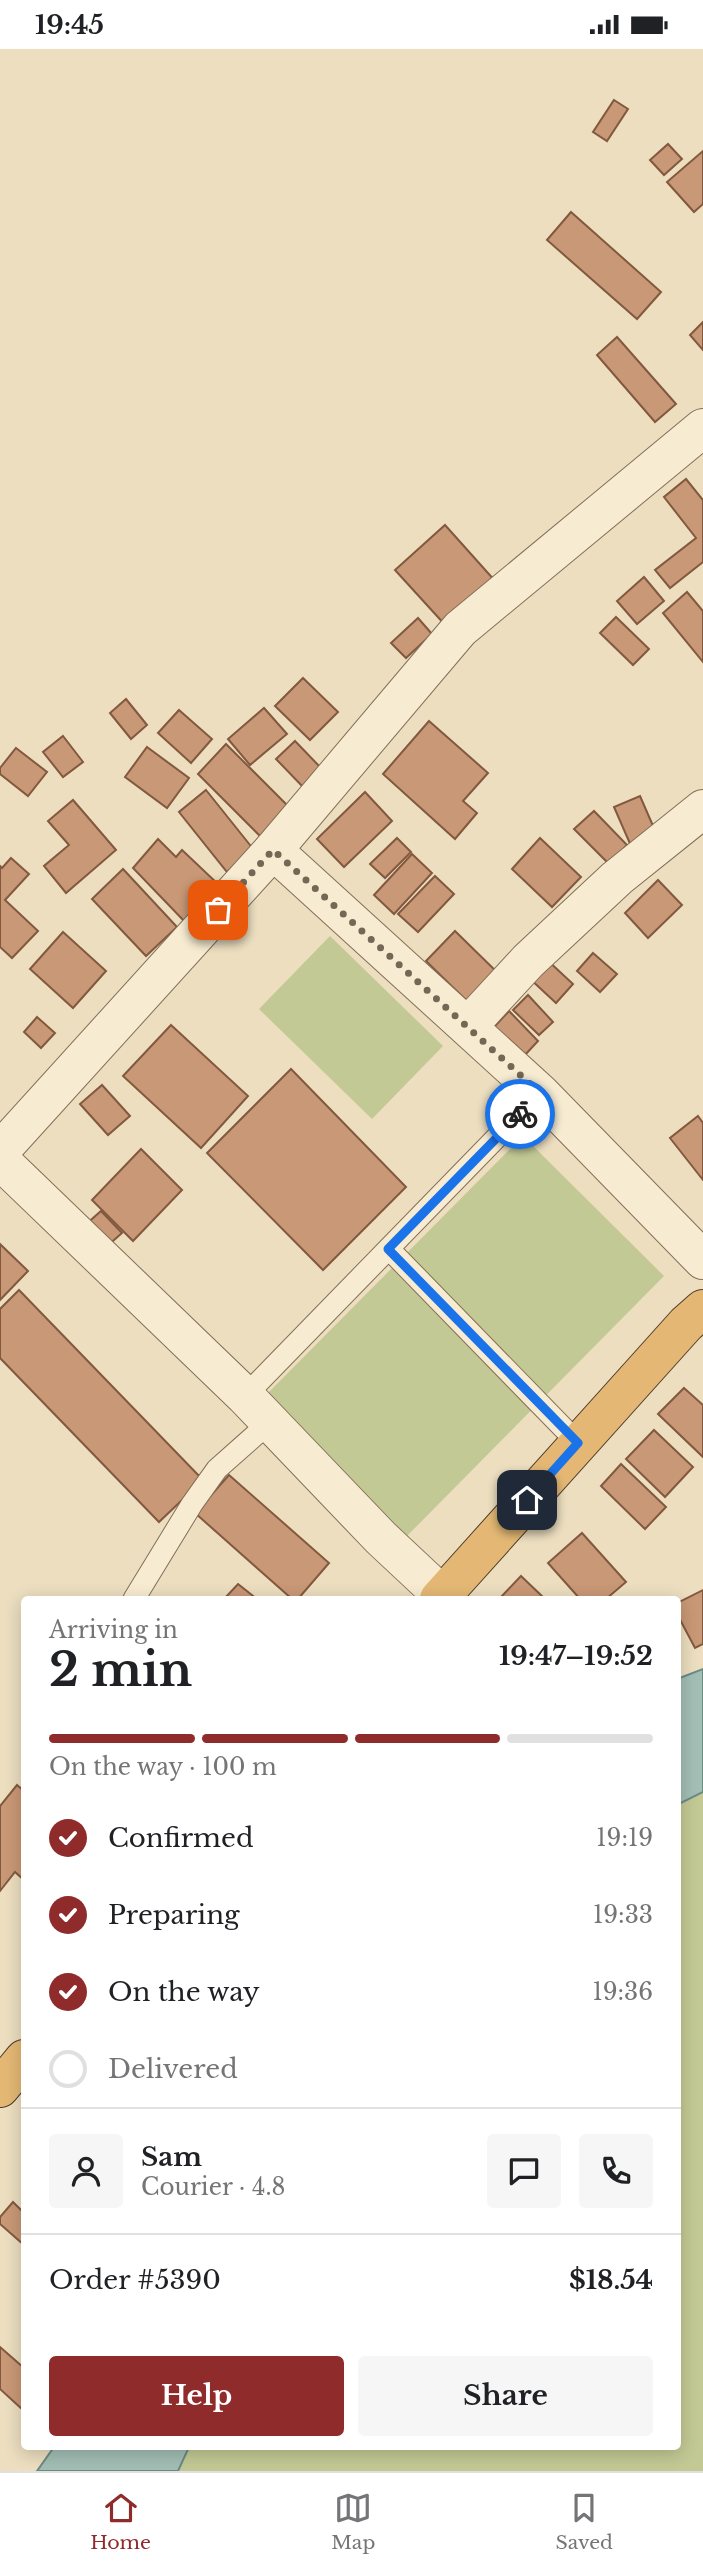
<!DOCTYPE html>
<html lang="en">
<head>
<meta charset="utf-8">
<style>
  :root { --surface:#fff; --page:#f6f6f6; --text:#202124; --muted:#757577; --line:#e0e0e0; --accent:#902b2c }
  body { margin:0; font-family:"Libre Baskerville",serif; background:var(--page); color:var(--text); height:100vh; display:flex; flex-direction:column; font-size:26px; white-space:nowrap }
  * { box-sizing:border-box; margin:0 }
  p { font-size:23px; color:var(--muted) }
  .icon { flex:none; width:38px; height:38px; fill:none; stroke:currentColor; stroke-width:2; stroke-linecap:round; stroke-linejoin:round }
  .map { position:relative; flex:1; overflow:hidden }
  .sheet { position:absolute; left:21px; top:1547px; width:660px; height:854px; display:flex; flex-direction:column; background:var(--surface); border-radius:7px; box-shadow:0 4px 18px #0003 }
  .sheet>* { flex:none }
  .pin { position:absolute; display:grid; place-items:center; width:60px; height:60px; color:#fff; margin:-30px; border-radius:14px; box-shadow:0 4px 10px #0006 }
  .courier { position:absolute; display:grid; place-items:center; width:70px; height:70px; margin:-35px; border:5px solid #1a73e8; border-radius:50%; background:#fff; color:#222; box-shadow:0 2px 9px #0007 }
  .overview em { font-style:normal; font-weight:800 }
  .overview div { display:flex; flex-direction:column-reverse }
  .overview { display:flex; align-items:center; justify-content:space-between; height:119px; padding:0 28px }
  h1 { font-size:46px; font-weight:800; line-height:52px }
  .bar { display:grid; grid-template-columns:repeat(4,1fr); gap:10px 7px; align-content:center; height:84px; padding:0 28px }
  .bar i { height:9px; border-radius:5px; background:var(--line) }
  .bar .on { background:var(--accent) }
  .bar p { grid-column:span 4 }
  .line { display:flex; align-items:center; gap:18px; padding:0 28px; border-top:2px solid var(--line) }
  .line div { flex:1 }
  .round { display:grid; place-items:center; flex:none; width:74px; height:74px; border-radius:7px; background:var(--page) }
  ol { padding:0 28px; list-style:none }
  li { display:flex; align-items:center; gap:21px; height:77px }
  li p { margin-inline-start:auto }
  li .icon { padding:7px; border-radius:50%; background:var(--accent); color:#fff; stroke-width:4 }
  li:last-child { color:var(--muted) }
  li i { width:38px; height:38px; border:4px solid var(--line); border-radius:50% }
  .primary-button { display:flex; gap:14px; margin-top:auto; padding:14px 28px }
  .primary-button a { flex:1; height:80px; border-radius:7px; background:var(--accent); color:#fff; font-size:28px; font-weight:800; line-height:80px; text-align:center }
  .primary-button a+a { background:var(--page); color:var(--text) }
  .status { display:flex; justify-content:space-between; align-items:center; height:49px; padding:0 35px; background:var(--surface); direction:ltr }
  .status svg { height:19px; fill:currentColor }
  .tabs { display:flex; justify-content:space-around; align-items:center; height:98px; border-top:2px solid var(--line); background:var(--surface); font-size:19px; color:var(--muted) }
  .tabs a { display:grid; justify-items:center; gap:4px }
  .tabs .on { color:var(--accent) }
  .map>svg:first-child { display:block }
</style>
</head>
<body>
<div class="status"><b>19:45</b><svg viewBox="0 0 49 12"><path d="M0 12V9h3v3zM5 12V6h3v6zM10 12V3h3v9zM15 12V0h3v12zM26 1h20v11H26zM47 4h2v5h-2z"/></svg></div>
<div class="map">
<svg width="703" height="2422" viewBox="0 0 703 2422">
  <rect width="100%" height="100%" fill="#ecdebf"/>
  <!-- green -->
  <g fill="#c3c994">
    <path d="M330,887L443,997L372,1070L259,960Z"/>
    <path d="M523,1087L664,1227L404,1490L263,1349Z"/>
    <path d="M703,1743V2422H178L189,2398H677V1756Z"/>
  </g>
  <!-- water -->
  <g fill="#a2beb5" stroke="#6a8b82" stroke-width="2">
    <path d="M703,1620V1743L677,1756V1630Z"/>
    <path d="M54,2398H189L178,2422H37Z"/>
  </g>
  <!-- building -->
  <g fill="#c99876" stroke="#82593f" stroke-width="2">
    <path d="M614,51L628,60L607,92L593,83Z"/>
    <path d="M668,95L682,110L664,126L650,111Z"/>
    <path d="M703,102V155L694,163L667,133Z"/>
    <path d="M571,163L661,243L637,270L547,191Z"/>
    <path d="M703,273V301L690,286Z"/>
    <path d="M617,288L676,355L655,373L597,306Z"/>
    <path d="M686,430L703,451V513L670,539L655,521L696,489L664,448Z"/>
    <path d="M445,476L496,533L447,578L395,521Z"/>
    <path d="M644,528L664,552L637,575L617,552Z"/>
    <path d="M687,543L703,562V613L663,564Z"/>
    <path d="M616,568L649,600L633,616L600,584Z"/>
    <path d="M418,569L432,585L406,609L391,594Z"/>
    <path d="M303,629L338,663L310,691L275,657Z"/>
    <path d="M126,650L147,676L131,690L110,664Z"/>
    <path d="M264,659L287,685L250,716L228,690Z"/>
    <path d="M179,661L212,690L191,714L158,684Z"/>
    <path d="M429,672L488,724L463,752L477,764L455,790L383,725Z"/>
    <path d="M63,687L83,713L63,728L43,703Z"/>
    <path d="M295,692L322,720L304,739L276,710Z"/>
    <path d="M226,695L291,760L262,789L198,725Z"/>
    <path d="M147,698L189,729L167,759L125,728Z"/>
    <path d="M16,699L47,723L28,747L0,725V719Z"/>
    <path d="M206,741L254,801L227,823L179,763Z"/>
    <path d="M365,743L392,772L344,818L317,790Z"/>
    <path d="M640,747L657,786L631,797L614,758Z"/>
    <path d="M73,751L116,801L66,844L44,817L69,796L48,772Z"/>
    <path d="M594,762L627,796L609,815L574,780Z"/>
    <path d="M397,789L411,803L385,829L370,815Z"/>
    <path d="M540,789L581,828L552,858L512,820Z"/>
    <path d="M158,790L176,808L182,801L219,836L186,874L133,819Z"/>
    <path d="M412,805L432,824L394,865L374,846Z"/>
    <path d="M11,809L29,825L5,851L38,882L12,909L0,898V817L2,819Z"/>
    <path d="M123,820L177,878L146,907L92,850Z"/>
    <path d="M435,827L454,845L418,883L398,865Z"/>
    <path d="M658,831L682,856L648,889L625,864Z"/>
    <path d="M455,882L503,929L474,959L426,912Z"/>
    <path d="M63,883L106,922L73,959L30,920Z"/>
    <path d="M593,904L617,925L600,943L577,922Z"/>
    <path d="M545,909L573,935L556,954L528,928Z"/>
    <path d="M528,946L553,973L539,986L513,961Z"/>
    <path d="M509,962L538,992L524,1007L494,978Z"/>
    <path d="M37,968L55,984L41,999L24,983Z"/>
    <path d="M171,976L248,1047L201,1099L123,1027Z"/>
    <path d="M291,1020L406,1138L323,1221L207,1104Z"/>
    <path d="M102,1036L130,1067L108,1086L80,1055Z"/>
    <path d="M698,1067L703,1074V1131L670,1089Z"/>
    <path d="M141,1100L182,1141L133,1192L92,1151Z"/>
    <path d="M101,1162L122,1184L105,1199L84,1177Z"/>
    <path d="M0,1195L28,1222L0,1251Z"/>
    <path d="M19,1241L203,1431L159,1473L0,1309V1260Z"/>
    <path d="M684,1339L703,1356V1408L658,1365Z"/>
    <path d="M654,1381L693,1418L665,1448L626,1410Z"/>
    <path d="M621,1415L666,1458L645,1480L601,1437Z"/>
    <path d="M229,1426L329,1514L298,1550H292L195,1464Z"/>
    <path d="M582,1484L626,1533L606,1550H580L548,1514Z"/>
    <path d="M521,1527L545,1550L500,1549Z"/>
    <path d="M238,1535L257,1550H224Z"/>
    <path d="M703,1541V1595L695,1599L677,1565V1554Z"/>
    <path d="M17,1736L24,1742V1831L15,1823L0,1842V1757Z"/>
    <path d="M13,2153L24,2164V2196L0,2175V2168Z"/>
    <path d="M0,2298L24,2319V2362L0,2340Z"/>
  </g>
  <g fill="none" stroke-linecap="round" stroke-linejoin="round">
    <!-- service casing -->
    <g stroke="#836f58" stroke-width="23">
      <g id="service">
        <path d="M389,1200L578,1394"/>
        <path d="M245,1347L540,1044"/>
        <path d="M134,1550L192,1455L217,1420L270,1373"/>
      </g>
    </g>
    <!-- minor casing -->
    <g stroke="#836f58" stroke-width="40">
      <g id="minor">
        <path d="M273,801L540,1044L703,1211"/>
        <path d="M468,977L528,912L617,829L703,760"/>
        <path d="M0,1102L273,801L460,580L703,379"/>
        <path d="M0,1111L245,1347L381,1489L443,1547"/>
      </g>
    </g>
    <!-- trunk casing -->
    <g stroke="#513d2d" stroke-width="40">
      <g id="trunk">
        <path d="M439,1550L686,1275L703,1260"/>
        <path d="M0,2039L24,2010"/>
      </g>
    </g>
    <!-- service -->
    <use href="#service" stroke="#f7ecd2" stroke-width="21"/>
    <!-- minor -->
    <use href="#minor" stroke="#f7ecd2" stroke-width="38"/>
    <!-- trunk -->
    <use href="#trunk" stroke="#e4b874" stroke-width="38"/>
  </g>
  <g fill="none" stroke-linecap="round" stroke-linejoin="round">
    <!-- done -->
    <path stroke="#746755" stroke-width="7" stroke-dasharray="0 12.6" d="M218,861L273,801L540,1044L520,1065"/>
    <!-- route -->
    <path stroke="#1a73e8" stroke-width="9" d="M520,1065L388,1200L578,1394L527,1451"/>
  </g>
</svg>
<div class="pin" style="left:218px;top:861px;background:#ea580c"><svg class="icon" aria-label="bag" viewBox="0 0 24 24"><path d="M5 8h14l-1 12H6zM9 8a3 3 0 0 1 6 0"/></svg></div>
<div class="pin" style="left:527px;top:1451px;background:#1f2937"><svg class="icon" aria-label="home" viewBox="0 0 24 24"><path d="M3 11l9-7 9 7M6 9v11h12V9"/></svg></div>
<div class="courier" style="left:520px;top:1065px"><svg class="icon" aria-label="bike" viewBox="0 0 24 24"><circle cx="6" cy="16" r="4"/><circle cx="18" cy="16" r="4"/><path d="M6 16l4-8h5l3 8M10 8l3 8H6M13 5h3"/></svg></div>
<section class="sheet">
<div class="overview"><div><h1>2 min</h1><p>Arriving in</p></div><em>19:47–19:52</em></div>
<div class="bar"><i class="on"></i><i class="on"></i><i class="on"></i><i></i><p>On the way · 100 m</p></div>
<ol>
<li><svg class="icon" aria-label="check" viewBox="0 0 24 24"><path d="M5 12l5 5 9-10"/></svg>Confirmed<p>19:19</p></li>
<li><svg class="icon" aria-label="check" viewBox="0 0 24 24"><path d="M5 12l5 5 9-10"/></svg>Preparing<p>19:33</p></li>
<li><svg class="icon" aria-label="check" viewBox="0 0 24 24"><path d="M5 12l5 5 9-10"/></svg>On the way<p>19:36</p></li>
<li><i></i>Delivered</li>
</ol>
<div class="line" style="height:126px"><a class="round"><svg class="icon" aria-label="person" viewBox="0 0 24 24"><circle cx="12" cy="8" r="4"/><path d="M4 21q1-7 8-7t8 7"/></svg></a><div><b>Sam</b><p>Courier · 4.8</p></div><a class="round"><svg class="icon" aria-label="chat" viewBox="0 0 24 24"><path d="M4 5h16v11H9l-5 4z"/></svg></a><a class="round"><svg class="icon" aria-label="phone" viewBox="0 0 24 24"><path d="M5 4h4l2 5-3 2q2 4 5 5l2-3 5 2v4C11 20 4 13 5 4z"/></svg></a></div>
<div class="line" style="height:91px"><div>Order #5390</div><b>$18.54</b></div>
<div class="primary-button"><a>Help</a><a>Share</a></div>
</section>
</div>
<nav class="tabs">
<a class="on"><svg class="icon" aria-label="home" viewBox="0 0 24 24"><path d="M3 11l9-7 9 7M6 9v11h12V9"/></svg>Home</a>
<a><svg class="icon" aria-label="map" viewBox="0 0 24 24"><path d="M3 6l6-2 6 2 6-2v14l-6 2-6-2-6 2zM9 4v14M15 6v14"/></svg>Map</a>
<a><svg class="icon" aria-label="saved" viewBox="0 0 24 24"><path d="M7 4h10v16l-5-4-5 4z"/></svg>Saved</a>
</nav>
</body>
</html>
